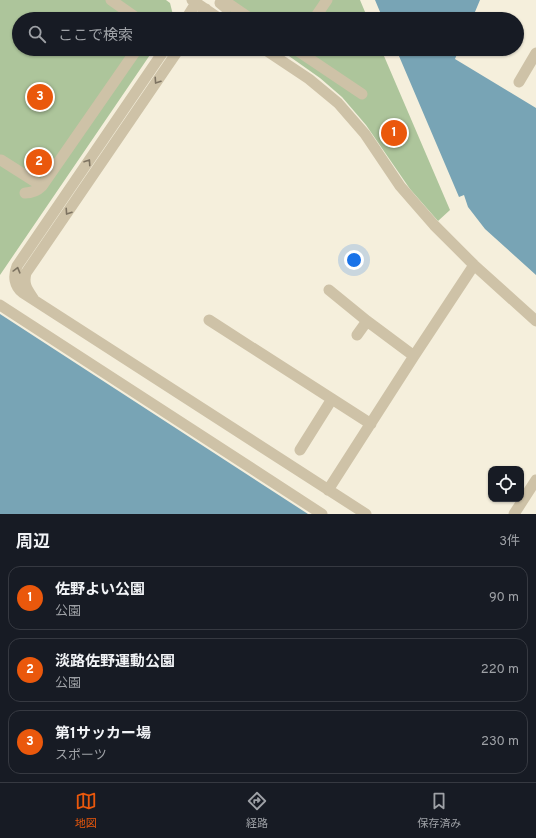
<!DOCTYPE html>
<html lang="ja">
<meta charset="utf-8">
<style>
:root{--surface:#171b24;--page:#20242c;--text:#f1f3f6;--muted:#9ea1a6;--line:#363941;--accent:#ea580c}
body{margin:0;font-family:Overpass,"Noto Sans JP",sans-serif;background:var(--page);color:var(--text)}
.controls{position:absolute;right:12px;bottom:12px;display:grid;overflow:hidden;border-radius:8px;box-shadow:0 1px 3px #0004}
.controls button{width:36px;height:36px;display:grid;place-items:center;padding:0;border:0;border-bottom:1px solid var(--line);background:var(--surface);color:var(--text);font:20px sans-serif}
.you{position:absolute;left:354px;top:260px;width:14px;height:14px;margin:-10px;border:3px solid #fff;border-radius:50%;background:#1a73e8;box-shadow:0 0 0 6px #1a73e833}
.badge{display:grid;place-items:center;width:26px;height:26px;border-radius:50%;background:var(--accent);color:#fff;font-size:13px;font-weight:700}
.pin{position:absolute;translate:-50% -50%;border:2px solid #fff;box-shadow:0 1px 4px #0006}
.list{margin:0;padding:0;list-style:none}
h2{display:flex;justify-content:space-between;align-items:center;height:52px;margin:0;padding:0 16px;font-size:17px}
h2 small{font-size:13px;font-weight:400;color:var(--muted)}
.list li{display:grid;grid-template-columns:26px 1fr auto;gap:12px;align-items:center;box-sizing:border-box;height:64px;margin:0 8px 8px;padding:0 8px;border:1px solid var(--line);border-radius:12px}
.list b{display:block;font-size:15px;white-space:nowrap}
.list p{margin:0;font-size:13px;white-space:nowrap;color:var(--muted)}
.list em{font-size:13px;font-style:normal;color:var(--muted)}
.icon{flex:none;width:22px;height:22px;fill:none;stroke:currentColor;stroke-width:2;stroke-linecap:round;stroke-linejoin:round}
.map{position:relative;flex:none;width:536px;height:514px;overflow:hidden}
.search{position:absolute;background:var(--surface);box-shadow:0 1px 3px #0004;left:12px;right:12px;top:12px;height:44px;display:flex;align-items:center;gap:10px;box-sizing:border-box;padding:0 14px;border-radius:22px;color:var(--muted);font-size:15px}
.sheet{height:268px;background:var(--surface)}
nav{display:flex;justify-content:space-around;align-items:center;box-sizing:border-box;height:56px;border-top:1px solid var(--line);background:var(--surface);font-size:11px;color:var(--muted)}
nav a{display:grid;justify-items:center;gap:2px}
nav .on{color:var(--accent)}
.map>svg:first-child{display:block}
</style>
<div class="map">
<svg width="536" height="514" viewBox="0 0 536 514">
<rect width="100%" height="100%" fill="#f5efdc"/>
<path fill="#adc59b" d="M0,0h166l4,3 4,16h-155v30h135l-154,226z
M223,0h137l8,19h-132l-17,-12z
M279,49h102l69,161 -12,11 -28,-32 -44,-64 -24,-28 -22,-19z"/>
<path fill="#78a4b5" d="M375,0h105l-8,19h-89z
M396,49h63l-4,10 81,49v167l-51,-46 -17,-22 -4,-12 -5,2z
M0,314l308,200h-308z"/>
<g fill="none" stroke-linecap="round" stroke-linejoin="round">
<path stroke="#cec2a7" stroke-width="11" d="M111,0l27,19
M192,0l28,19
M220,3l6,5 3,-4 22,15
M186,19l10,-16
M199,19l7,-10
M314,19l13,-19
M165,49l-148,217c-4,10 -3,20 6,27l343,221
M264,49l45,30 29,24 27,31 35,52 34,39 40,40 62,56
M295,49l67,45
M519,82l17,-29
M1,160l41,26 95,-137
M25,193c7,0 12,-2 17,-7
M329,290l38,31 47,35
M33,298c-6,-9 -10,-14 -7,-25l153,-224
M0,305l322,209
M209,320l162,104
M357,335l10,-14
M300,450l32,-51
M328,490l86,-134 60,-91
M514,514l22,-34"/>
</g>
<defs><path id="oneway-chevron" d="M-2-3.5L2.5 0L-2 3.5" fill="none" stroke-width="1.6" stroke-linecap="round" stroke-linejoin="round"/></defs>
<g stroke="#7d7361">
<use href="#oneway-chevron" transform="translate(157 81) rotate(124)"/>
<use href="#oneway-chevron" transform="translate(88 162) rotate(-56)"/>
<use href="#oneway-chevron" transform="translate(68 212) rotate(124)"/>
<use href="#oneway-chevron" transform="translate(17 270) rotate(-75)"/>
</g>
</svg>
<div class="controls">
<button><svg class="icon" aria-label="locate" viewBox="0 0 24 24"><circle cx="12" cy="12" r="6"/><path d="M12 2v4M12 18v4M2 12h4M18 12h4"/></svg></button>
</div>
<div class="you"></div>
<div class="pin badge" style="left:394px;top:133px">1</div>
<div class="pin badge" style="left:39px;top:162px">2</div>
<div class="pin badge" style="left:40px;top:97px">3</div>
<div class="search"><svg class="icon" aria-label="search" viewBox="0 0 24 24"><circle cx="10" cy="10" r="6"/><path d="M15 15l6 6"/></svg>ここで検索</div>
</div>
<section class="sheet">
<h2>周辺<small>3件</small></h2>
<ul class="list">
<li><span class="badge">1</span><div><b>佐野よい公園</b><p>公園</p></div><em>90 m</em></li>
<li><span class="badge">2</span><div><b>淡路佐野運動公園</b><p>公園</p></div><em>220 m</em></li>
<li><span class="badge">3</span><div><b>第1サッカー場</b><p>スポーツ</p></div><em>230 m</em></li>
</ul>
</section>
<nav>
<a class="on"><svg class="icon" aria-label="map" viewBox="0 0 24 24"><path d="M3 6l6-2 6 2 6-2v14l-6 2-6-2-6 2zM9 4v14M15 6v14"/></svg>地図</a>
<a><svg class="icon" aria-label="directions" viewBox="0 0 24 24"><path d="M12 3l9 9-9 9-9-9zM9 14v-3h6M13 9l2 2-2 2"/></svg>経路</a>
<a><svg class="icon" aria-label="saved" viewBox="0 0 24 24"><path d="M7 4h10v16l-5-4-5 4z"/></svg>保存済み</a>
</nav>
